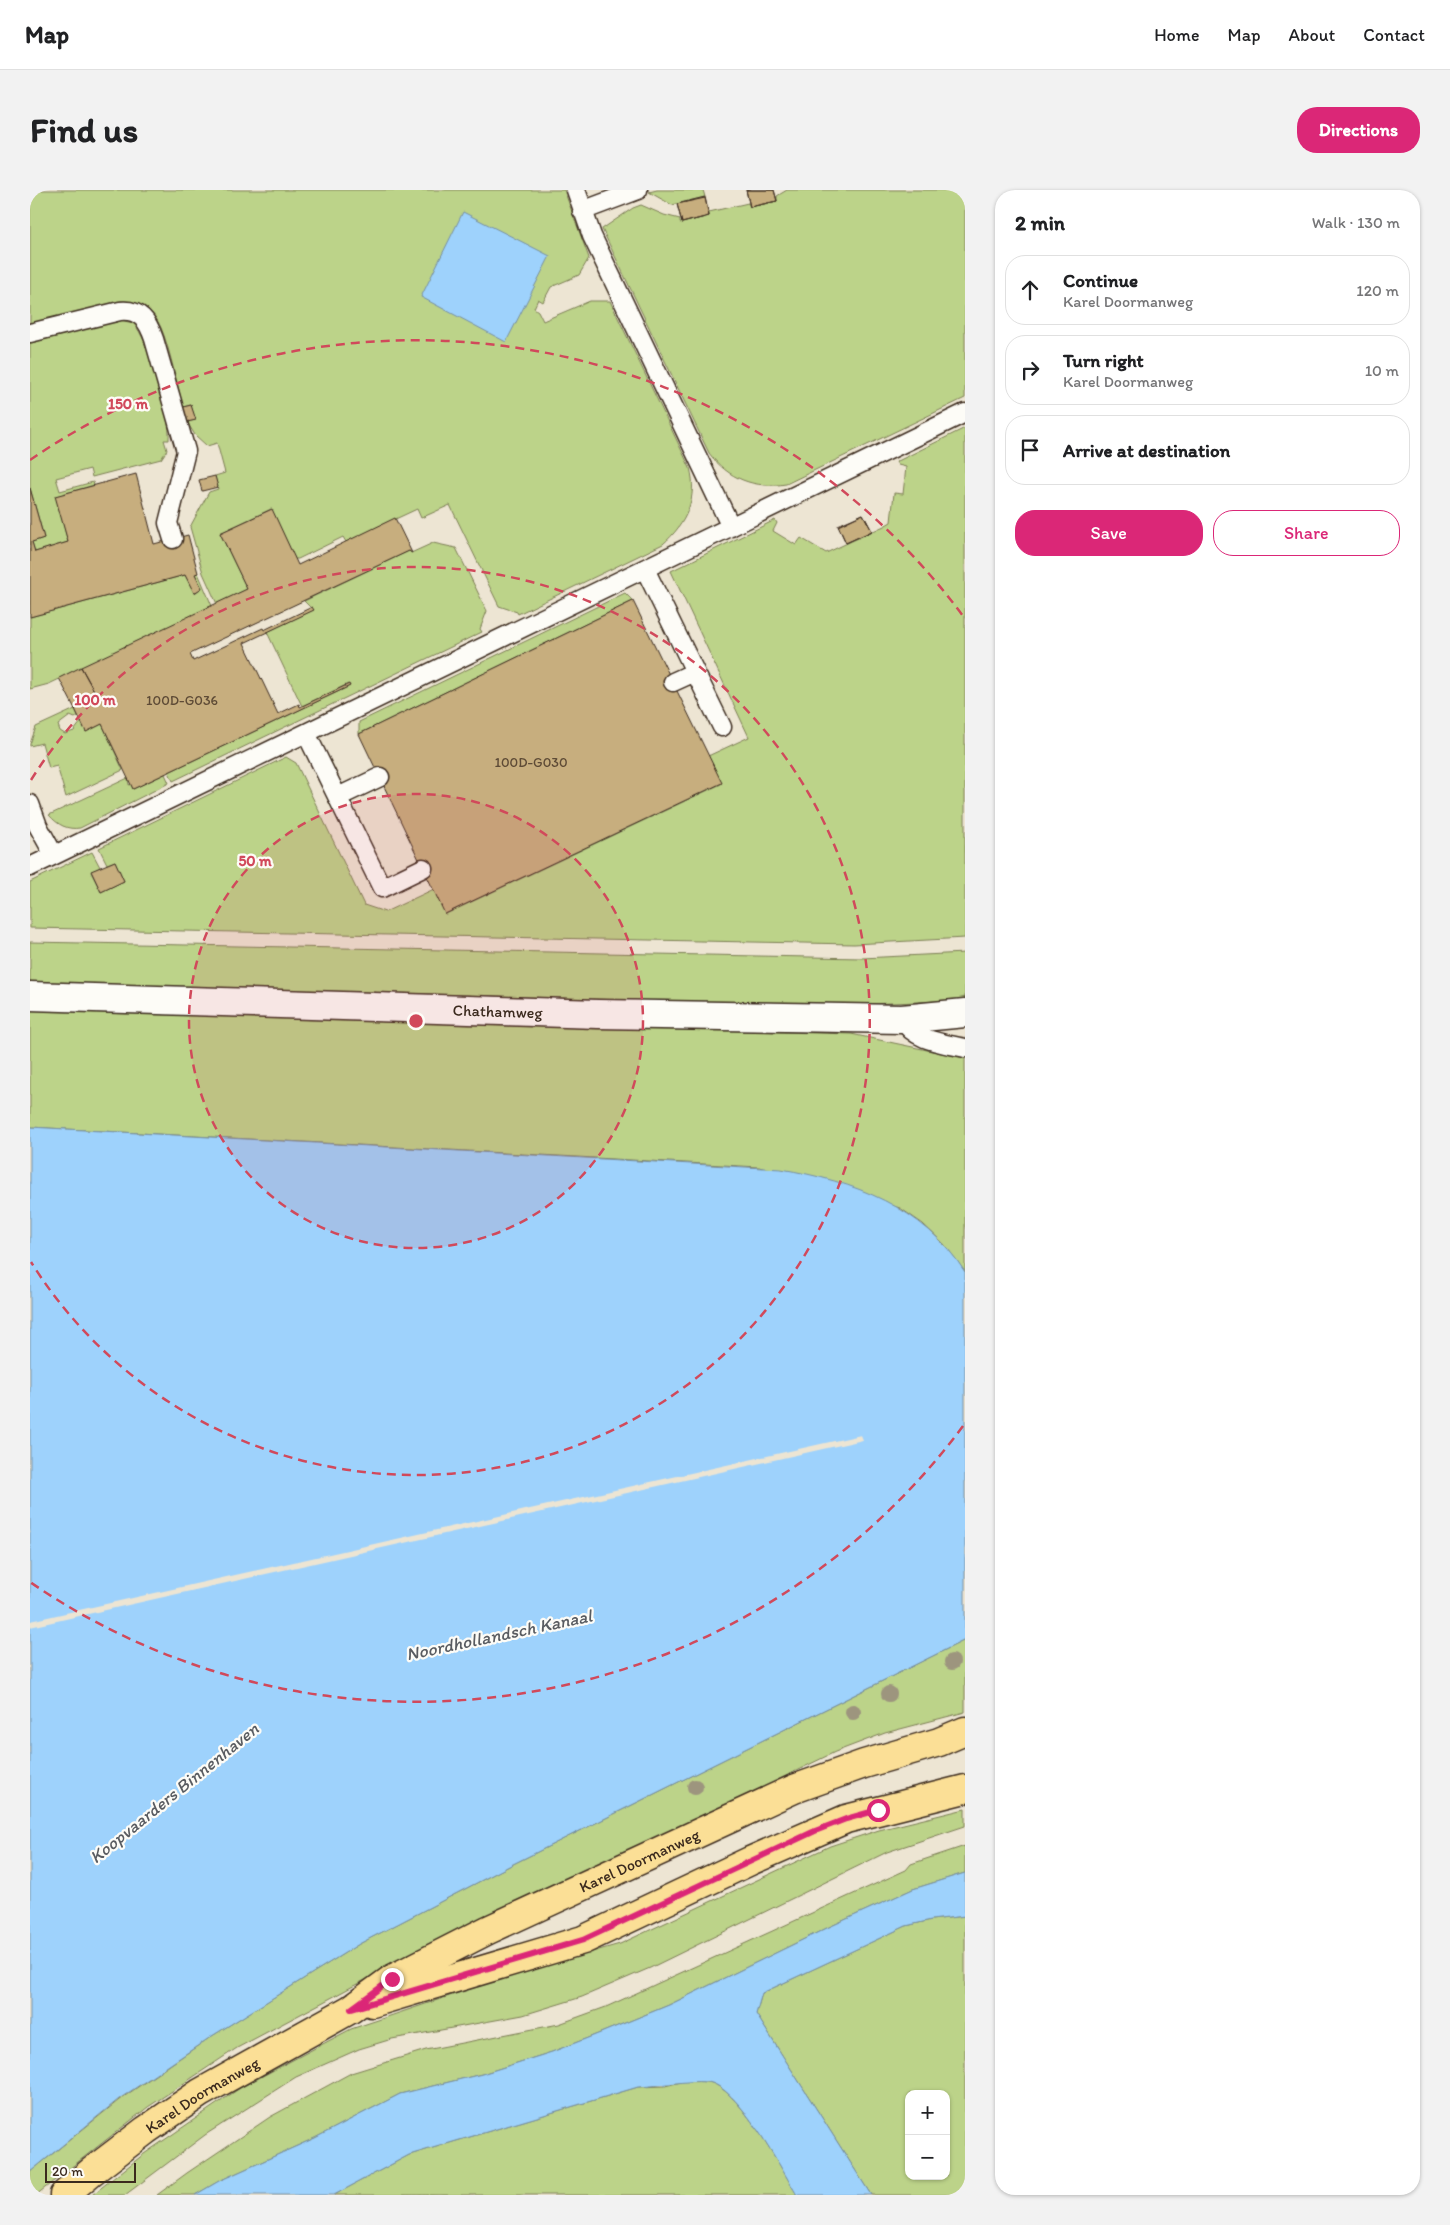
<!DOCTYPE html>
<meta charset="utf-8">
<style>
:root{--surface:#fff;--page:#f2f2f2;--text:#202124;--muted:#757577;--line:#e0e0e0;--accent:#db2777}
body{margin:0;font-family:Itim,sans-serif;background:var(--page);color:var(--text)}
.controls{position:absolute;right:15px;bottom:15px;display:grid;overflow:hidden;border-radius:10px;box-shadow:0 1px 4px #0004}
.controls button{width:45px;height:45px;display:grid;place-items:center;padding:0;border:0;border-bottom:1px solid var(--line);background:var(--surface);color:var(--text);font:25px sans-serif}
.scale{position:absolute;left:15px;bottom:12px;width:91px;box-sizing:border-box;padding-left:5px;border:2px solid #3b2a1e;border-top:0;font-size:14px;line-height:18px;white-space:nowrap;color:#3b2a1e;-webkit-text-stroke:4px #fdfcf7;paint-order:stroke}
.stop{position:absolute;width:15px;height:15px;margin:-11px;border:4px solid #db2777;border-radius:50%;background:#fff}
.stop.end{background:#db2777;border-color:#fff;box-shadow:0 1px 5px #0008}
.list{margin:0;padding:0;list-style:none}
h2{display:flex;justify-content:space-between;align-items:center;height:65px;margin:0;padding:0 20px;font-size:21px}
h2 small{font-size:16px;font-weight:400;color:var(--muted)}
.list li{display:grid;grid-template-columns:32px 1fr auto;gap:15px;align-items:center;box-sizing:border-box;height:70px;margin:0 10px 10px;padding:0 10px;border:1px solid var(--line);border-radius:20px}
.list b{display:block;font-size:19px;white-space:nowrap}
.list p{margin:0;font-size:16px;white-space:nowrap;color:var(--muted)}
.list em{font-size:16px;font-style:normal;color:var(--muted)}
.actions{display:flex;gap:10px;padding:15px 20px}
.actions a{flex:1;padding:11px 0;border:1px solid var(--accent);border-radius:20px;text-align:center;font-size:18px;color:var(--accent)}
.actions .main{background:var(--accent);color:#fff}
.icon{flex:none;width:28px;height:28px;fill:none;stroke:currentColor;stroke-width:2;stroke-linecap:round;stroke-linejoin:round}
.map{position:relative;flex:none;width:935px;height:2005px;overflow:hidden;border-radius:20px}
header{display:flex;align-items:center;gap:30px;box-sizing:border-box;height:70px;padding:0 25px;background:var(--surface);border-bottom:1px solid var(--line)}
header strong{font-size:24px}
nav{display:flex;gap:28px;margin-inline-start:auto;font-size:18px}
.intro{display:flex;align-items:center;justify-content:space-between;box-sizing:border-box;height:120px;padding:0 30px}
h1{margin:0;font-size:35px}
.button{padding:12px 22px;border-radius:20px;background:var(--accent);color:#fff;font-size:18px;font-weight:700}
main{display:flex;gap:30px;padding:0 30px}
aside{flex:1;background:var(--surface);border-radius:20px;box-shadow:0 1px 4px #0004}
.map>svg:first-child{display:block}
</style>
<header>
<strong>Map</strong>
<nav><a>Home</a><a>Map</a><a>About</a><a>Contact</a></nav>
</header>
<div class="intro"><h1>Find us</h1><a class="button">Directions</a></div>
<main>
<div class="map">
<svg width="935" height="2005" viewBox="0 0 935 2005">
<rect width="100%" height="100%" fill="#ede5d3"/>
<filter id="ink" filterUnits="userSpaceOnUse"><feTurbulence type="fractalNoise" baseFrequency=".02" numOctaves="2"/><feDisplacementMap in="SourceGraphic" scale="10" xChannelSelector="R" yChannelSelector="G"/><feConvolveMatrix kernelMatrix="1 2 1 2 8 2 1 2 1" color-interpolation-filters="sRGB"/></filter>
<g filter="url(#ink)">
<path fill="#bcd389" stroke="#7c7e54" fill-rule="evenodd" d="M0,0h534l25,68 -10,17 -28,12 -8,15 -5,-3 -4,9 4,3 5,10 47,-20h20l80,167c8,30 -4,56 -27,76l-145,70 -1,-2 -18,-6 -49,-101 -29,13 -4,-9 -71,33 -3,-5 -45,22h-3l-24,-50 -51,24 27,56 -30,15 -14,-31 -13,-46 19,-35 9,-3 -3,-13 10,-3 -8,-30 -10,3 -12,-11 -8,-13 8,-2 -4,-15 -8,2c-6,-21 -16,-75 -28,-90 -8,-12 -20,-16 -34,-16l-91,23z
M627,0h46l2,7 -33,8 -23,-13z
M757,0h178v208l-179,86c-31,5 -58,-5 -77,-31l-107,-224 31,-21 8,-3 23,10 16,4v4l29,-7v-4l39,-9 2,4 27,-6v-5z
M90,130l13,3c16,15 38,95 36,117h-5l3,10 -6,9 -69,18 -2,-8 -34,9 4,13 33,-9 1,3 -38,11 12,46 -33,10 -3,-10 12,-4 -14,-50v-145z
M935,238v510l-111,6 -824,-16v-46l62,-30 8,15 -9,5 10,20 23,-11 -9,-20 -8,3 -8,-16 187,-91 10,6 68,142 21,7 49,-23 12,25 275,-130 -13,-28 41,-19 -78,-166 104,-51 2,3 -4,8 23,14 5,-7 25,15 58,-27 7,-4 3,-29 9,1 3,-27 -8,-2 -2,-3z
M403,353l23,5 31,63 -7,18 2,3 -309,149 -4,-9 181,-86 -2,-2 -46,22 -35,-74 46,-22 -9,-9 105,-50 2,2z
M168,383l14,33 -163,78 -19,5v-72l155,-42 10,18 6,-5 -6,-14z
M595,403l8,8 -274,133v-12z
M45,519l3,7 -3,2 -5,-2 -12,9 2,6 5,3 9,-3 7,-9 5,10 16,-8 21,46 -57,27 -9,-31 -8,2 -7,-25 -12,3v-2l6,-17z
M135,584l4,9 -89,45c-13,2 -22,-3 -31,-13l79,-37 1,7 2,-1 2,5z
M0,752l832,16 103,-5v47l-146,6 -789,-24z
M0,820l821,24 114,24v214l-21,-28 -21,-20 -23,-16 -141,-41 -729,-40z
M935,1450v72l-80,21 -50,19 -476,231 -122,65 -89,59 -112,88h-6v-23l89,-72 93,-64 147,-92 154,-80z
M935,1619v17l-78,26 -237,116 -68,29 -59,18 -131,24 -33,10 -63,28 -91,58 -80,60h-33l52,-41 96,-66 111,-59 170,-57 99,-28 210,-98 49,-16z
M935,1656v27l-52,16 -86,39 -158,77 -66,27 -51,20 -70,22 -82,20 -85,44 -96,43 -24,14h-38l30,-22 83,-56 81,-44 75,-23 133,-26 47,-17 300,-137 5,-6z
M935,1726v279h-94l-115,-181 6,-21 144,-67 25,-6zM879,1904h37v82h-37z
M659,1890c7,2 13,1 19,2 30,5 74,87 89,113h-463l75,-40 229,-68 27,-1z"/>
<path fill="#9ed2fc" stroke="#768fa3" d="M433,22l87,44 -44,86 -85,-45z
M0,937l751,42c72,12 143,38 184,103v368l-452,224 -154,80 -147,92 -93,63 -89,73z
M935,1683v43l-34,4 -25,6 -144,67 -6,21 115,181h-74c-15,-25 -60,-111 -90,-113 -23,-2 -45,4 -69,5l-229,68 -75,40h-139l24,-14 96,-43 85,-44 82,-20 70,-22 51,-20 66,-27 158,-77 86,-39z"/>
<path fill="#ede5d3" d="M831,1245l2,5 -833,187v-6z"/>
<path fill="#c7ae7e" stroke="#3b2a1e" d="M716,0h28l3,11 -27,6z
M716,0h28l3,11 -27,6z
M675,7l4,19 -27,7 -5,-19z
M675,8l4,18 -27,7 -5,-19z
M161,215l5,15 -9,2 -4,-15z
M106,284l18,70 34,-9 10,38 -3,1 7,14 -8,5 -9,-18 -155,42v-129l14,50 -12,4 3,10 33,-10 -13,-46z
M185,286l3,11 -16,4 -3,-11z
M242,319l26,56 97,-47 17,35 -3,-2 -219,103 3,7 70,-33 1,2 48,-23 2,3 -70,33 34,71 21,-10 1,3 49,-23 1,2 -217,103 -31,-65 -16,8 -11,-23 23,-11 -17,-31 166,-78 -27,-56z
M833,324l9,17 -26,12 -8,-18z
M833,324l9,17 -26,12 -8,-17z
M603,411l89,182 -277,131 -86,-180z
M51,477l17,31 -23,11 -16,-31z
M85,671l9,20 -23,11 -10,-21z"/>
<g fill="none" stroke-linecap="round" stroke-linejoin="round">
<defs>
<path id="lane" d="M546,0l16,46 139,291
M552,21l56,-21
M0,143l90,-22c20,-2 28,10 34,28l32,112 -18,72 5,16
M615,379l77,158
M643,492l22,-10
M276,543l76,155 41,-20
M308,607l42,-20
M0,614l8,22 16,29
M0,677l935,-454
M872,829c12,22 41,24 63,29"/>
<g id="street">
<path id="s1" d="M0,806l568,18 304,5 63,-6"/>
</g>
<g id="primary">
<path d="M342,1813l211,-63 167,-79 96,-42 119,-30"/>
<path id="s2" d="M34,2005l27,-23 55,-42 54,-37 151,-84 41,-30 96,-49 306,-141 70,-25 75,-22 26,-11"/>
</g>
</defs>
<use href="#lane" stroke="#3b2a1e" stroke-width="21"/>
<use href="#street" stroke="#3b2a1e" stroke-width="31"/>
<use href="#primary" stroke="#3b2a1e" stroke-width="31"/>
<use href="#lane" stroke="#fdfcf7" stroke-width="18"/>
<use href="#street" stroke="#fdfcf7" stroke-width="28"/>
<use href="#primary" stroke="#fbdf96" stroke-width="28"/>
</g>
<g fill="#9d957e">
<circle cx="922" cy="1472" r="8"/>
<circle cx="859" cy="1504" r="8"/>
<circle cx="823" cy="1522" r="8"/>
<circle cx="665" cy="1597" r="8"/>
</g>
</g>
<g fill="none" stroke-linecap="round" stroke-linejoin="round" filter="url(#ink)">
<path stroke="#db2777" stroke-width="6" d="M362,1789l-41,30 232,-69 232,-109 31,-12 32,-9"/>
</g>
<circle cx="386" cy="831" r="227" fill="#d1495b" fill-opacity=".12"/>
<g fill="none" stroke="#d1495b" stroke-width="2.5" stroke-dasharray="9 6">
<circle cx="386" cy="831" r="227"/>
<path d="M1 590A454 454 0 1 1 1 1072"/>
<path d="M933 1236A681 681 0 0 1 0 1392M0 270A681 681 0 0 1 933 426"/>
</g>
<g text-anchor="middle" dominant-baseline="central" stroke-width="4.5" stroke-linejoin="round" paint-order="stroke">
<g font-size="14" fill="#5e4b36">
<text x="152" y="510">100D-G036</text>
<text x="501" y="572">100D-G030</text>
</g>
<g font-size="16" fill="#3b2a1e" stroke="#fdfcf7">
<text stroke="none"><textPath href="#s1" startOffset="468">Chathamweg</textPath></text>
<text stroke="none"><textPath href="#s2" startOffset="668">Karel Doormanweg</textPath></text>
<text stroke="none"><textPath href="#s2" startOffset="171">Karel Doormanweg</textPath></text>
</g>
<g font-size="18" font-style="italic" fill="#595c61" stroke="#fdfcf7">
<text transform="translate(469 1445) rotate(-12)">Noordhollandsch Kanaal</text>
<text transform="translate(144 1603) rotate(-39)">Koopvaarders Binnenhaven</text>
</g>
</g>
<circle cx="386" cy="831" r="8" fill="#d1495b" stroke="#fdfcf7" stroke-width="2.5"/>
<g font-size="15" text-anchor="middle" font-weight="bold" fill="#d1495b" stroke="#fdfcf7" stroke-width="4.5" stroke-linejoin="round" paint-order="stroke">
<text x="98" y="219">150 m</text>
<text x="65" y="515">100 m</text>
<text x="225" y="676">50 m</text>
</g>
</svg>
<div class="controls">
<button>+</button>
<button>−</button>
</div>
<div class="scale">20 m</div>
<div class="stop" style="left:848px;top:1620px"></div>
<div class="stop end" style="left:362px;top:1789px"></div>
</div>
<aside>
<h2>2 min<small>Walk · 130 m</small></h2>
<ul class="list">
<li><svg class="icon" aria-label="ahead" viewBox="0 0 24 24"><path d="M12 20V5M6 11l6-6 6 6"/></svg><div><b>Continue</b><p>Karel Doormanweg</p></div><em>120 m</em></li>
<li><svg class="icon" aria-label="right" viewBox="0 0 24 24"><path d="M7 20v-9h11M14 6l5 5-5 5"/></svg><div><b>Turn right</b><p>Karel Doormanweg</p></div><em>10 m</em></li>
<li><svg class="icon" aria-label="arrive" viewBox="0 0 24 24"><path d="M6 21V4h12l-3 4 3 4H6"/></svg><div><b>Arrive at destination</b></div></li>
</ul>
<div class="actions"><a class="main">Save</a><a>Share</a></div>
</aside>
</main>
